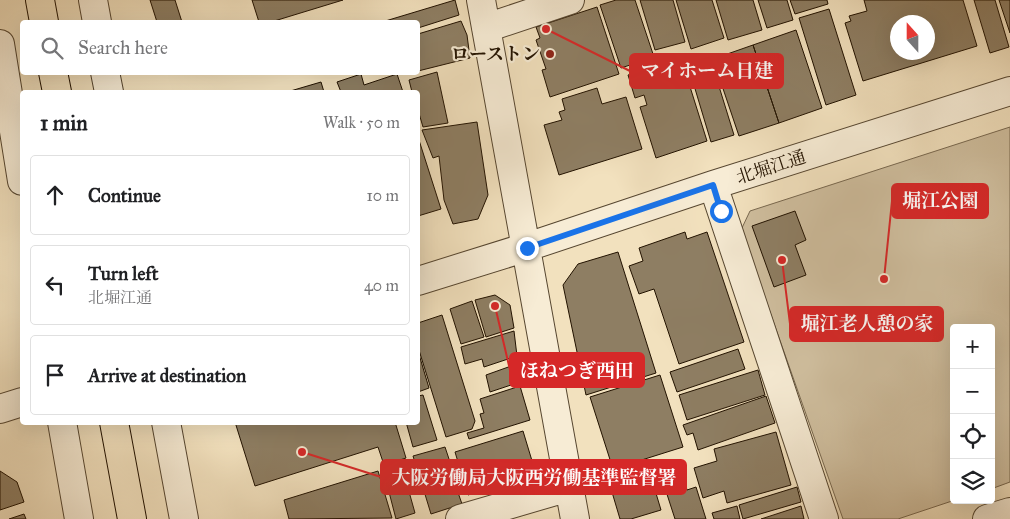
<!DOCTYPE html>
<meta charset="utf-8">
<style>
:root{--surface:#fff;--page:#f6f6f6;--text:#202124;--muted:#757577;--line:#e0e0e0}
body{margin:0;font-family:"IM FELL Great Primer","Noto Serif JP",serif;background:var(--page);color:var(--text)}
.controls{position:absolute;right:15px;bottom:15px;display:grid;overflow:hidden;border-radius:5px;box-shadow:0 5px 20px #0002}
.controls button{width:45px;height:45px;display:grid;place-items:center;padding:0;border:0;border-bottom:1px solid var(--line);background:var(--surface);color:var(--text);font:25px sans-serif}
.compass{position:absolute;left:890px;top:15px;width:45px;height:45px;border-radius:50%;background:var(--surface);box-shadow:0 5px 20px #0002;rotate:339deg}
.stop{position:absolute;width:15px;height:15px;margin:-11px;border:4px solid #1a73e8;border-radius:50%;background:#fff}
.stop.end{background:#1a73e8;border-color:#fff;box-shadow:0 1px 5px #0008}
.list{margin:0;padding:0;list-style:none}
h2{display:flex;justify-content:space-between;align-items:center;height:65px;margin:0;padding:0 20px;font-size:21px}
h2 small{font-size:16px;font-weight:400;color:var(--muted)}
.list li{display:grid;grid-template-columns:32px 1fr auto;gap:15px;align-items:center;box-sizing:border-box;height:80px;margin:0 10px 10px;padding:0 10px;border:1px solid var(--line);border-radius:5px}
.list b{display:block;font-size:19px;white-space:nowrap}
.list p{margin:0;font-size:16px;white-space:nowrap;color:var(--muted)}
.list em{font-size:16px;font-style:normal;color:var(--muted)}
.icon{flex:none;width:28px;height:28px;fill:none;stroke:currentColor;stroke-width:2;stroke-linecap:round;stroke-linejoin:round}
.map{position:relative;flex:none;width:1010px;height:519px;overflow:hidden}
.search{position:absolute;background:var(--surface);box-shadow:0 5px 20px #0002;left:20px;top:20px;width:400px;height:55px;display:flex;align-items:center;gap:12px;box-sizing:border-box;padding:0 18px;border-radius:5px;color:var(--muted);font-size:19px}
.panel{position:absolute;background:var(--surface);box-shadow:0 5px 20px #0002;left:20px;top:90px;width:400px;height:335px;border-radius:5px}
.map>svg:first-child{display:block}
</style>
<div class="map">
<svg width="1010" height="519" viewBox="0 0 1010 519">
<rect width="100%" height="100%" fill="#f2e1be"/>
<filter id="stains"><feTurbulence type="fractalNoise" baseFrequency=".004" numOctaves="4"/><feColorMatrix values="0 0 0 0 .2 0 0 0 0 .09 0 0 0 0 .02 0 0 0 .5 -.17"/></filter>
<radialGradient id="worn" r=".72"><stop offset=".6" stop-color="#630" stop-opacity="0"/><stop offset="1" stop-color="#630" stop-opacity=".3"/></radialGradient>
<path fill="#cfbe9e" stroke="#78684f" d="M1010,127v355l-19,7v-161h-37v172h1l-57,19h-55l-102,-289 9,-19z"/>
<path fill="#8e7e63" stroke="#221200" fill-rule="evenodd" d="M150,0h25l7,22h-25z
M252,0h91l-72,22h-12z
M455,0l4,15 -41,13v-6h-36z
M616,0h19l19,57 -33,11 -21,-63z
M640,0h33l12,42 -30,8z
M676,0h36l12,38 -33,11z
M716,0h37l9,30 -34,10z
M758,0h29l6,20 -26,8z
M790,0h37l1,4 -33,10z
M864,0h99l14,46 -114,35 -18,-58 6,-2 -2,-5 18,-5zM898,22h30v30h-30z
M974,0h21l14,47 -19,6z
M999,0h11v33z
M597,7l22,67 -69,23 -8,-27 4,-1 -10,-29 4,-2 -4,-11z
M829,9l27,86 -30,10 -27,-87z
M461,21l6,14 3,23 -52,13v-37z
M796,30l26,78 -43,15 -26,-78z
M753,45l26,78 -40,13 -26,-77z
M709,54l25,81 -23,7 -24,-80z
M681,58l26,83 -51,17 -16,-51 7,-2 -3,-10 -9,3 -7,-23z
M437,72l11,51 -25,4 -5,-17v-18h-6l-3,-12z
M361,74l3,11 33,-11 6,18h-62l-4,-10z
M321,82l3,10h-37z
M597,88l5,16 24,-7 16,52 -83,26 -15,-50 18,-5 -3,-8 6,-2 -3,-11z
M477,122l11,73 -10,24 -25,5 -9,-24 -5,-44 -6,2 -11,-28z
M418,137l23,72 -23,7z
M795,211l11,29 -11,5 11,30 -32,12 -22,-61z
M685,232l2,7 20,-7 37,110 -65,22 -25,-75 -15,5 -10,-28 14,-5 -4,-13z
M618,252l38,121 -70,22 -23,-110 15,-21z
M495,295l15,10 4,23 -28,9 -11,-37z
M472,301l12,36 -23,7 -11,-35z
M442,315l33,106 -3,8 -26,8 -28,-90v-24z
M514,331l3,25 -33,11 -2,-8 -17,5 -4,-17z
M738,349l7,20 -68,23 -7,-20z
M418,351l11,37 -11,4z
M514,365l3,18 -27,9 -4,-17z
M758,370l7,25 -78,25 -8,-25z
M660,375l23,72 -70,22 -23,-72z
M520,386l10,34 -61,19 -2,-6 17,-5 -4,-14 4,-1 -4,-14z
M423,395l14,45 -24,7 -7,-25h12v-26z
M766,396l9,27 -77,27 -5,-17 -6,2 -4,-10z
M235,422h160l11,36 -22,7 -6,-18 -123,39z
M523,431l13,43 -68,21 -13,-43z
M776,432l15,53 -64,18 -3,-12 -21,7 -9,-30 23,-7 -3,-12z
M445,447l5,15 -20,7 3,9 -12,4 -8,-26z
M649,470l12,40 -30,9h-11l-11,-37z
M0,471l17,11 7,20 -24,8z
M378,471l14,47 -103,1 -5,-19z
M684,479l3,11 9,-3 10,32h-31l-11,-34z
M454,481l8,23 -31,10 -7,-23z
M797,487l4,15 -58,17 -4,-14z
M408,488l7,25 -19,6 -7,-27z
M737,506l3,13h-26l-2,-6z
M801,506l3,13h-43z
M24,514l2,5h-17z"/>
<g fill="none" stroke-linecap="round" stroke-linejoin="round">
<defs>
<path id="minor" d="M93,0l4,22
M481,0l94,519
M486,28l84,-28
M0,44l22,137
M105,72l4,20
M713,185l111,334
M418,281l109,-34 186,-62 297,-94
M0,409l22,-7
M62,422l17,97
M166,422l18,97
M460,519l109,-32
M987,519l23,-7"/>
<path id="major" d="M40,0l4,22
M53,72l4,20
M114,422l18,97"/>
</defs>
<use href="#minor" stroke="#564630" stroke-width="30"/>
<use href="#major" stroke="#221200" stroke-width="30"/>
<use href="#minor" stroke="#f7ecd5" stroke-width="28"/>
<use href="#major" stroke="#f2e1be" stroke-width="28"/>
</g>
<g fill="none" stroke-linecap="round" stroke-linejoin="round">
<path stroke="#1a73e8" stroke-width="6" d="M527,248l186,-63 8,26"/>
</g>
<circle fill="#8f2418" stroke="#f7ecd5" stroke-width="2" cx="550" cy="54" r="5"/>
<g text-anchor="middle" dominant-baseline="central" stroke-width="4.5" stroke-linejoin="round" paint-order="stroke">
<g font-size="18" font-weight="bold" fill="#221200" stroke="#f7ecd5" text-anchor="end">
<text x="540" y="54">ローストン</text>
</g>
<g font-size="18" fill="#221200" stroke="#f7ecd5">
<text transform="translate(771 167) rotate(-18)">北堀江通</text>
</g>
</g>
<path fill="none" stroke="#d62828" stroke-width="2" d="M546 29L630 71M884 279L892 201M782 260L790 324M495 306L510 370M302 452L381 477"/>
<g fill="#d62828" stroke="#f7ecd5" stroke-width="2">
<circle cx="546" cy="29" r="5"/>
<circle cx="884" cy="279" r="5"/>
<circle cx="782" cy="260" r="5"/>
<circle cx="495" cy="306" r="5"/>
<circle cx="302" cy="452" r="5"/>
</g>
<g fill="#d62828" stroke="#d62828" stroke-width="2">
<rect x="630" y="54" width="153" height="34" rx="5"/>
<rect x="892" y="184" width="96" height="34" rx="5"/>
<rect x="790" y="307" width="153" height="34" rx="5"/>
<rect x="510" y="353" width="134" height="34" rx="5"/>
<rect x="381" y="460" width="305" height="34" rx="5"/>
</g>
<g font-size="19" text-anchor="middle" font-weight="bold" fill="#fff">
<text x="707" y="77">マイホーム日建</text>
<text x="940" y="207">堀江公園</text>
<text x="867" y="330">堀江老人憩の家</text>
<text x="577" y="377">ほねつぎ西田</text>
<text x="534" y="484">大阪労働局大阪西労働基準監督署</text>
</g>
<rect width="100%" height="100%" filter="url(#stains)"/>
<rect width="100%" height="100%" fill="url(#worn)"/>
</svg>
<div class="controls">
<button>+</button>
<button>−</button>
<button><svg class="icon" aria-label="locate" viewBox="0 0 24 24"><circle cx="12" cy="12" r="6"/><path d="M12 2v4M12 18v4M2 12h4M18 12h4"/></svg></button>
<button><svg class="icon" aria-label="layers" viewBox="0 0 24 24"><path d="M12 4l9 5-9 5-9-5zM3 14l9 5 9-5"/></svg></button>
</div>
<svg class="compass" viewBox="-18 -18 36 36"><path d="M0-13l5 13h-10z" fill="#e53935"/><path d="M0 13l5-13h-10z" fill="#757577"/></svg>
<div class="stop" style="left:721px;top:211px"></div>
<div class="stop end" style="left:527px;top:248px"></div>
<div class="search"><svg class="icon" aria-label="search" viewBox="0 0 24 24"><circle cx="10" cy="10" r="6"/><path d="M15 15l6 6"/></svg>Search here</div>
<section class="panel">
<h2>1 min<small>Walk · 50 m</small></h2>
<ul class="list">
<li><svg class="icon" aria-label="ahead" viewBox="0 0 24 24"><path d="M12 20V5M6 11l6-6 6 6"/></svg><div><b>Continue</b></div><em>10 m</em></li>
<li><svg class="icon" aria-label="left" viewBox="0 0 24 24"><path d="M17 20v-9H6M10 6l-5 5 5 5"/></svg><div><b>Turn left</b><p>北堀江通</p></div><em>40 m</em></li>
<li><svg class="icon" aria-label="arrive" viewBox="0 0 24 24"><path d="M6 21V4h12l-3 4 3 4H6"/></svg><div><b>Arrive at destination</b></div></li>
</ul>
</section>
</div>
